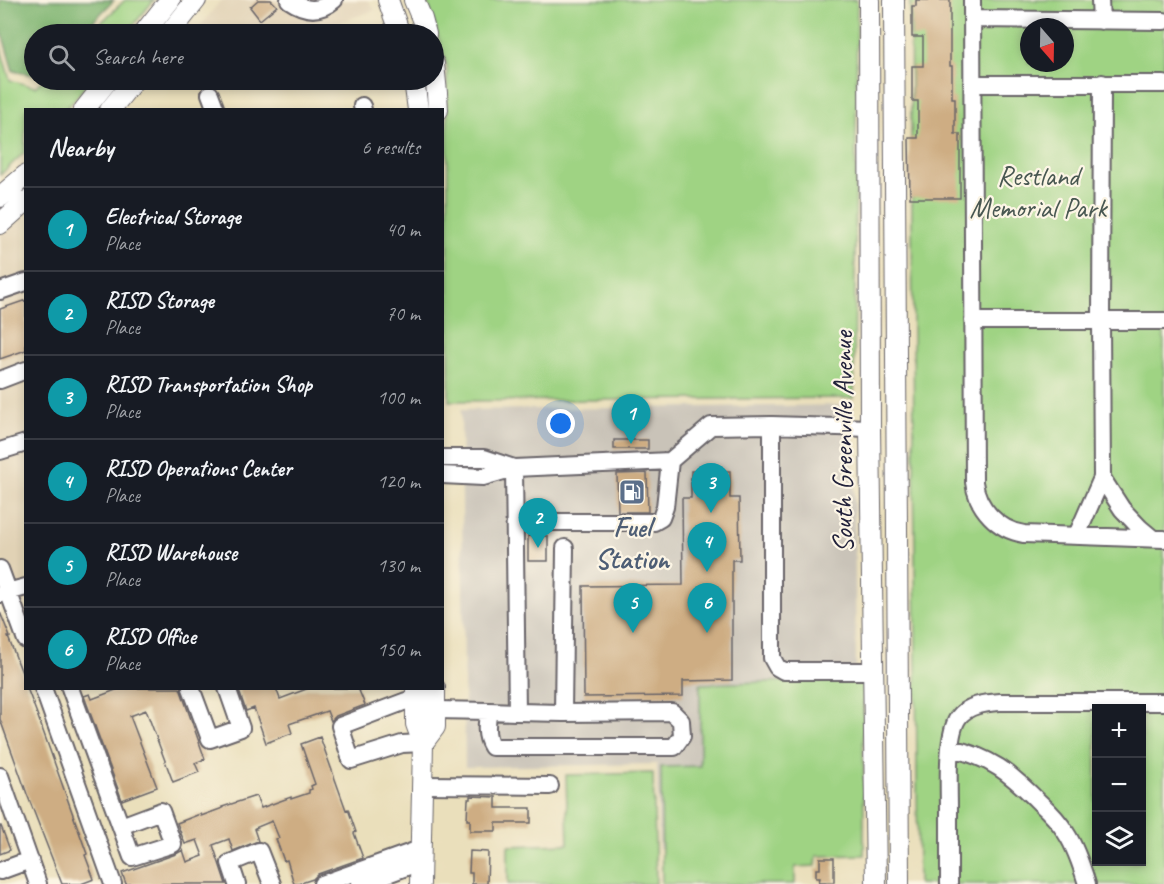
<!DOCTYPE html>
<meta charset="utf-8">
<style>
:root{--surface:#171b24;--page:#20242c;--text:#f1f3f6;--muted:#9ea1a6;--line:#363941;--accent:#1f6fb2}
body{margin:0;font-family:Caveat,sans-serif;background:var(--page);color:var(--text)}
.controls{position:absolute;right:18px;bottom:18px;display:grid;overflow:hidden;border-radius:0px;box-shadow:0 3px 9px #0003}
.controls button{width:54px;height:54px;display:grid;place-items:center;padding:0;border:0;border-bottom:2px solid var(--line);background:var(--surface);color:var(--text);font:30px sans-serif}
.compass{position:absolute;left:1020px;top:18px;width:54px;height:54px;border-radius:50%;background:var(--surface);box-shadow:0 3px 9px #0003;rotate:160deg}
.you{position:absolute;left:561px;top:424px;width:21px;height:21px;margin:-15px;border:4px solid #fff;border-radius:50%;background:#1a73e8;box-shadow:0 0 0 9px #1a73e833}
.badge{display:grid;place-items:center;width:39px;height:39px;border-radius:50%;background:var(--accent);color:#fff;font-size:20px;font-weight:700}
.pin{position:absolute;translate:-50% -50px;filter:drop-shadow(0 2px 3px #0008)}
.pin::after{content:'';position:absolute;top:32px;width:21px;height:18px;background:inherit;clip-path:polygon(0 0,100% 0,50% 100%)}
.list{margin:0;padding:0;list-style:none}
h2{display:flex;justify-content:space-between;align-items:center;height:78px;margin:0;padding:0 24px;font-size:26px}
h2 small{font-size:20px;font-weight:400;color:var(--muted)}
.list li{display:grid;grid-template-columns:39px 1fr auto;gap:18px;align-items:center;box-sizing:border-box;height:84px;padding:0 24px;border-top:2px solid var(--line)}
.list b{display:block;font-size:22px;white-space:nowrap}
.list p{margin:0;font-size:20px;white-space:nowrap;color:var(--muted)}
.list em{font-size:20px;font-style:normal;color:var(--muted)}
.icon{flex:none;width:33px;height:33px;fill:none;stroke:currentColor;stroke-width:2;stroke-linecap:round;stroke-linejoin:round}
.map{position:relative;flex:none;width:1164px;height:884px;overflow:hidden}
.search{position:absolute;background:var(--surface);box-shadow:0 3px 9px #0003;left:24px;top:24px;width:420px;height:66px;display:flex;align-items:center;gap:15px;box-sizing:border-box;padding:0 21px;border-radius:33px;color:var(--muted);font-size:22px}
.panel{position:absolute;background:var(--surface);box-shadow:0 3px 9px #0003;left:24px;top:108px;width:420px;height:582px;border-radius:0px}
.map>svg:first-child{display:block}
</style>
<div class="map">
<svg width="1164" height="884" viewBox="0 0 1164 884">
<rect width="100%" height="100%" fill="#fcf5e5"/>
<filter id="ink" filterUnits="userSpaceOnUse"><feTurbulence type="fractalNoise" baseFrequency=".0167" numOctaves="2"/><feDisplacementMap in="SourceGraphic" scale="12" xChannelSelector="R" yChannelSelector="G"/><feConvolveMatrix kernelMatrix="1 2 1 2 8 2 1 2 1" color-interpolation-filters="sRGB"/></filter>
<filter id="wash" filterUnits="userSpaceOnUse"><feTurbulence type="fractalNoise" baseFrequency=".008" numOctaves="4" result="noise"/><feDisplacementMap in="SourceGraphic" scale="24" xChannelSelector="R" yChannelSelector="G"/><feGaussianBlur stdDeviation="1.35" result="paint"/><feColorMatrix in="noise" values="0 0 0 0 0 0 0 0 0 0 0 0 0 0 0 0 0 1.4 0 .05"/><feComposite in="paint" operator="in"/></filter>
<g filter="url(#wash)">
<rect width="100%" height="100%" fill="#eadfbb"/>
<path fill="#e1d2b5" d="M221,0h147l7,10 -70,24h-111z
M25,214v397l-4,1 -21,-57v-321z"/>
<path fill="#c9c3b8" d="M853,405l5,441 -199,2 -2,-84 -192,3 -4,-357z"/>
<path fill="#9fd383" stroke="#607a5f" stroke-width="1.5" fill-rule="evenodd" d="M125,0h29l-28,34h-37z
M427,0h430l-3,398 -405,3 -2,-335z
M910,0h254v884h-246zM1029,27h36v36h-36zM1096,708h46v154h-46z
M0,46l10,34 25,7 8,-7h48l-25,29 -40,1 -1,42 -25,23z
M863,679l1,176 -47,1 -1,10 -21,1v17h-133l-1,-117 39,-1v-82z
M653,773l3,111h-148v-38l60,-2 -2,-69z"/>
<path fill="#7fb571" stroke="#506c56" stroke-width="1.5" d="M0,0h114l-33,34h-47v41l-21,-4 -13,-45z"/>
<g id="blocks">
<path fill="#cead83" d="M258,0h13l6,6 -17,14 -10,-13z
M916,0h34v66h2v32h3v36h5v64h-50l-1,-60h9v-37h-6v-35h11v-29h-11v-31h4z
M26,300v50l-26,9v-50z
M614,440h34v9h-34z
M691,471h39v27h9l1,62h-8v120l-49,1v15l-99,1 -1,-111 100,-1 -1,-87h9z
M647,473l1,39h-30l-1,-38z
M528,536h20v25h-20z
M0,612l10,25h-2l18,46v5h1l10,26 50,140 -2,1 9,24 -13,5h-19l-35,-90 -27,-75z
M121,688h59l25,71 -10,4 4,9 -26,10 -27,-72 -16,6 27,71 -35,13 -38,-104 6,-2 2,5z
M238,688h38l4,11 29,-11h49l7,17 -29,11 -5,5 -4,-10 -38,13 3,9 -26,10 -12,-35 -8,3z
M320,737l26,73 2,-1 8,23 -2,1 9,25 -45,16 -5,5 -15,5h-4l-7,-24 -3,1 -8,-22 3,-1 -7,-17 -17,7 1,1h-2l4,12 -25,10 -4,-12 -16,6 13,39h-100l-4,-11 54,-19 7,-4 4,12 16,-6 -6,-16 -12,4 -8,-21 23,-9 1,2 22,-8 -1,-1 34,-11 5,12 30,-11v2l18,-6v-3l3,-1 -1,-3 4,-2 -14,-40z
M470,796l26,1v11h35v15h-35v8h-26v-11h-3l1,-21h2z
M0,826h1l9,24 -10,4z
M470,851l18,1 -1,32h-15v-11h-3z
M820,858h14v24h-15l1,-4h-4v-9h4z"/>
</g>
</g>
<g filter="url(#ink)">
<use href="#blocks" fill-opacity="0" stroke="#686468" stroke-width="1.5"/>
<g fill="none" stroke-linecap="round" stroke-linejoin="round">
<defs>
<path id="minor" d="M289,0c16,11 30,13 45,0
M972,0l2,482c3,26 24,48 50,52l140,5
M1100,0l1,21
M972,19l192,2
M1102,83l-1,238 1,157 20,31 18,19 12,10
M972,84h192
M210,94l6,16
M362,106l1,4
M0,291l26,-9
M973,321h191
M0,380l26,-10
M772,425v233l5,9 7,4h89
M0,451l26,-8
M442,458h42l30,10
M514,468l3,244 -28,-1c-3,13 -4,25 3,36h182l8,-11 -1,-15 -9,-9 -109,1 2,-165
M442,475l41,2 31,-9 156,-7 41,-35 61,-1 98,3
M515,522h139l7,-4 4,-11 5,-46
M1077,535l25,-57
M0,569l26,71
M0,594l26,-7
M43,688l70,196
M70,688l62,169 41,-13 -12,-33 -40,15
M191,688l19,51 31,-11 -14,-40
M416,701h-10l-66,25 11,34 51,-16 21,-1
M435,710l54,1
M517,712l46,1
M950,748c41,9 60,25 89,54 10,9 20,19 27,31 10,15 16,34 21,51
M0,776l38,108
M422,785l128,1
M0,871l30,-11
M237,884l-7,-21 29,-12 13,33
M322,884l98,-35
M360,884l60,-22
M949,884c0,-25 0,-49 0,-74 0,-23 -3,-74 9,-92 9,-13 27,-15 42,-16h164"/>
<path id="major" d="M388,0l12,34
M414,0l8,19 4,15
M869,0l1,428 6,456
M894,0l5,884
M143,34l27,-34
M169,34l27,-34
M434,64l3,29 1,17
M414,80l4,30
M84,110l24,-30
M110,110l24,-30
M0,197l26,-22
M0,224l26,-23
M416,688v36l7,19 -3,141
M423,743l12,-16v-39"/>
</defs>
<use href="#minor" stroke="#686468" stroke-width="20"/>
<use href="#major" stroke="#686468" stroke-width="22"/>
<use href="#minor" stroke="#fff" stroke-width="16"/>
<use href="#major" stroke="#fff" stroke-width="20"/>
</g>
</g>
<defs>
<symbol id="fuel-square" viewBox="-11 -11 22 22"><rect x="-9" y="-9" width="18" height="18" rx="4" fill="#5c6f8a" stroke="#fcf5e5"/><path d="M-5.5-6h7V0h2V4h1.3V-2.5L3-4.5l.8-.8L6-3V5H2.5V1h-1V6h-7ZM-4.2-4.7v3.2H.2V-4.7Z" fill="#fff"/></symbol>
</defs>
<g fill-rule="evenodd">
<use href="#fuel-square" x="617" y="477" width="30" height="30"/>
</g>
<g text-anchor="middle" dominant-baseline="central" stroke-width="4.5" stroke-linejoin="round" paint-order="stroke">
<g font-size="28" fill="#485751" stroke="#fcf5e5">
<text x="1038" y="175">Restland<tspan x="1038" dy="32">Memorial Park</tspan></text>
</g>
<g font-size="28" fill="#22223b" stroke="#fcf5e5">
<text transform="translate(842 442) rotate(-90)">South Greenville Avenue</text>
</g>
<g font-size="28" font-weight="bold" fill="#4e5e75" stroke="#fcf5e5">
<text x="632" y="526">Fuel<tspan x="632" dy="32">Station</tspan></text>
</g>
</g>
</svg>
<div class="controls">
<button>+</button>
<button>−</button>
<button><svg class="icon" aria-label="layers" viewBox="0 0 24 24"><path d="M12 4l9 5-9 5-9-5zM3 14l9 5 9-5"/></svg></button>
</div>
<svg class="compass" viewBox="-18 -18 36 36"><path d="M0-13l5 13h-10z" fill="#e53935"/><path d="M0 13l5-13h-10z" fill="#9ea1a6"/></svg>
<div class="you"></div>
<div class="pin badge" style="left:631px;top:444px;background:#0f9aa8">1</div>
<div class="pin badge" style="left:538px;top:548px;background:#0f9aa8">2</div>
<div class="pin badge" style="left:711px;top:513px;background:#0f9aa8">3</div>
<div class="pin badge" style="left:707px;top:572px;background:#0f9aa8">4</div>
<div class="pin badge" style="left:633px;top:633px;background:#0f9aa8">5</div>
<div class="pin badge" style="left:707px;top:633px;background:#0f9aa8">6</div>
<div class="search"><svg class="icon" aria-label="search" viewBox="0 0 24 24"><circle cx="10" cy="10" r="6"/><path d="M15 15l6 6"/></svg>Search here</div>
<section class="panel">
<h2>Nearby<small>6 results</small></h2>
<ul class="list">
<li><span class="badge" style="background:#0f9aa8">1</span><div><b>Electrical Storage</b><p>Place</p></div><em>40 m</em></li>
<li><span class="badge" style="background:#0f9aa8">2</span><div><b>RISD Storage</b><p>Place</p></div><em>70 m</em></li>
<li><span class="badge" style="background:#0f9aa8">3</span><div><b>RISD Transportation Shop</b><p>Place</p></div><em>100 m</em></li>
<li><span class="badge" style="background:#0f9aa8">4</span><div><b>RISD Operations Center</b><p>Place</p></div><em>120 m</em></li>
<li><span class="badge" style="background:#0f9aa8">5</span><div><b>RISD Warehouse</b><p>Place</p></div><em>130 m</em></li>
<li><span class="badge" style="background:#0f9aa8">6</span><div><b>RISD Office</b><p>Place</p></div><em>150 m</em></li>
</ul>
</section>
</div>
